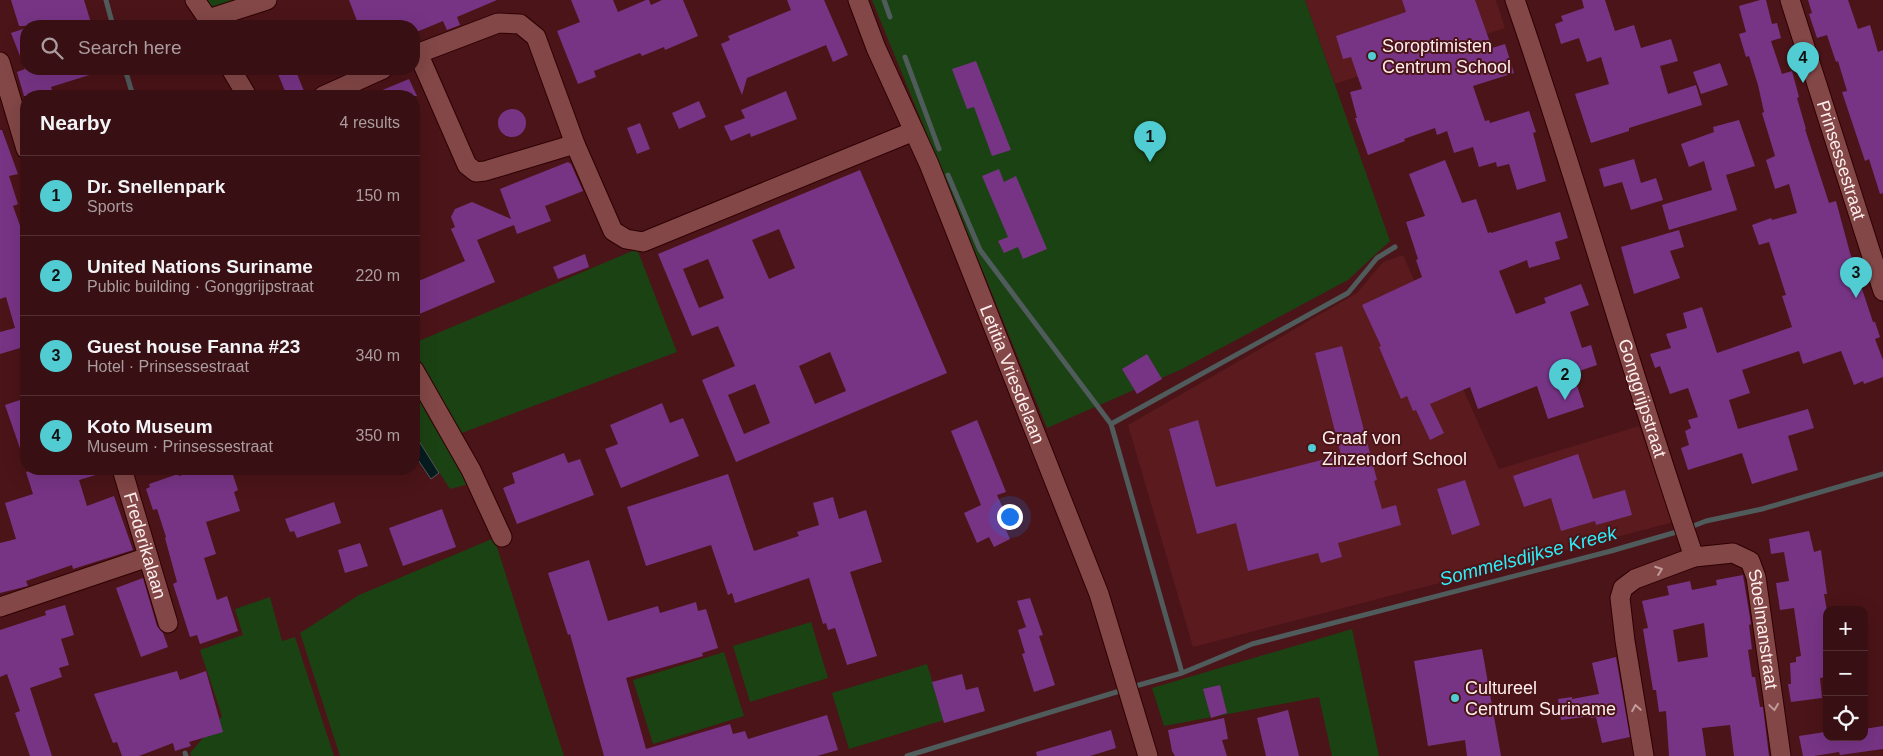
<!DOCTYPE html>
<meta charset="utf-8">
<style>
:root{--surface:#380f12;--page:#3f181b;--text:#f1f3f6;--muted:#ab9c9f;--line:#522f32;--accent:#51ccd3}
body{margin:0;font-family:Arial,sans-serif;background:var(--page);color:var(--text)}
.controls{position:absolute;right:15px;bottom:15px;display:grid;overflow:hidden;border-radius:10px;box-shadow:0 5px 20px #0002}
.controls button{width:45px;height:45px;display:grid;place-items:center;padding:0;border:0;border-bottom:1px solid var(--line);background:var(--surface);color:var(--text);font:25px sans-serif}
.you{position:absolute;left:1009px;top:516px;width:18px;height:18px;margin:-12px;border:4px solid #fff;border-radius:50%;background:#1a73e8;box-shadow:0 0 0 8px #1a73e833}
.badge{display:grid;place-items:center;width:32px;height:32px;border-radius:50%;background:var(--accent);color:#111;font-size:16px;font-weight:700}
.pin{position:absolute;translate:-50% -41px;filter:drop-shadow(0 1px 2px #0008)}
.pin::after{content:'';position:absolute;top:26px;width:18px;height:15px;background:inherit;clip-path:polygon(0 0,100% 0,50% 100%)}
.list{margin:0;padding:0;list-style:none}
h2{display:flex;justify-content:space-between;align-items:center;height:65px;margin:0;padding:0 20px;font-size:21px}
h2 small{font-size:16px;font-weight:400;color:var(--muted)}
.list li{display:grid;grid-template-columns:32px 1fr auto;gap:15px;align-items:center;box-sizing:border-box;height:80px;padding:0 20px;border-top:1px solid var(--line)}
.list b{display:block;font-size:19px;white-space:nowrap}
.list p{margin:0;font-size:16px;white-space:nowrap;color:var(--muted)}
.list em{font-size:16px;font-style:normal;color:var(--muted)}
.icon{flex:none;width:28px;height:28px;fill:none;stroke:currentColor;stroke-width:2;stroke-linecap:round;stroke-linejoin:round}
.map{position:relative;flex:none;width:1883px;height:756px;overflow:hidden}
.search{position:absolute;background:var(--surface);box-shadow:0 5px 20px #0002;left:20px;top:20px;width:400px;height:55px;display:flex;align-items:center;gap:12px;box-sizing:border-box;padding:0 18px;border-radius:20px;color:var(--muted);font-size:19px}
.panel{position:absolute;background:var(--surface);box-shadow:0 5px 20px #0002;left:20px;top:90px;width:400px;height:385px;border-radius:20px}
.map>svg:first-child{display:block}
</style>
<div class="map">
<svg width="1883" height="756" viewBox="0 0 1883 756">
<rect width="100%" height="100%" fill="#4b1418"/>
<path fill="#5a1a1e" d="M1305,0h191l9,28 -170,56z
M1403,255l96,214 140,-43 35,96 -481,125 -65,-222 229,-132 26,-31z"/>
<path fill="#1b4213" d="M198,0h50l-42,12z
M872,0h433l85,241 -42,39 -166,89 -135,59z
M637,249l40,103 -218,82 -45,-81v-10z
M414,385l55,99 -19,5 -36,-56z
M494,538l70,218h-224l-40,-123 59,-38z
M270,597l12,44 13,-4 39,119h-143l-1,-3 32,-37 -22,-66 43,-15 -8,-26z
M811,622l17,56 -78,24 -17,-56z
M1352,629l27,127h-47l-13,-59 -155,29 -12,-38z
M724,652l20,64 -91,28 -20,-64z
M927,664l17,56 -95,29 -17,-56z"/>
<path fill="#061c1e" stroke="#505b5c" d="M414,433l25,40 -8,6 -17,-25z"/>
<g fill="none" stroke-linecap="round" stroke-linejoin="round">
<path stroke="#505b5c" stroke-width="5" d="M106,0l7,26
M884,0l6,17
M905,57l34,92
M125,69l8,27
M948,175l32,75 131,174 71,249
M1111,424l237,-131 29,-35 18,-11
M1688,528l18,-7 56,-12 121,-35
M1132,687l50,-14 70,-29 359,-93 69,-20
M185,753l1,3
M907,756l216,-66"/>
</g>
<path fill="#773485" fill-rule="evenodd" d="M11,0h73l8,26h-73z
M349,0h148l-40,17 3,8 -13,5 -4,-9 -29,12v-7h-55z
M571,0h42l5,12 28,-12h3l2,5 11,-5h21l15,36 -33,14 -1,-3 -22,9 -2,-3 -46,18 2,6 -18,7 -21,-53 23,-9z
M787,0h37l24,55 -15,7 -7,-17 -79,33 -5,17 -21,-51 9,-4 -2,-4 63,-26z
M1402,0h73l17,48 13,-4 9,29 -41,13 12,35 4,-1 1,3 39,-12 7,21 -3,1 13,48 -29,9 -8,-26 -12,3 -1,-5 -17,5 -6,-20 -19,6 -7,-22 -10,4 -2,-7 -31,11 1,2 -37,14 -13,-37h2l-7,-26 12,-3 -11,-32 -8,2 -7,-23 70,-24z
M1582,0h23l10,31 19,-6 7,23 30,-9 7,22 -18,5 8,28 28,-9 6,20 -73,23v3l-38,12 -16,-49 34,-10 -8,-27 -14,5 -8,-24 -18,6 -6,-20 8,-3 -2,-5 23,-8z
M1760,0h6l6,24 5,-1 4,15 -10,3 11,33 10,-3 7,26 -2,1 9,31h-1l24,74 7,-2 14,52 23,69h2l5,15 -5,2 8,21v17l-19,7 -1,-3 -9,4 -13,-34 -38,13 -4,-13 -57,19 8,23 -21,7 9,29 70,-20 6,19 -26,8 10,34 -46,14 -10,-31 -54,17 -7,-22 8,-3 -4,-14 6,-3 -3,-8 10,-3 -10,-29 -18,6 -10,-28 -5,2 -5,-14 21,-6 -5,-14 21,-6 -4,-15 19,-6 15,46 75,-26 -10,-31 4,-1 -17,-53 -10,3 -7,-20 19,-7 1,2 25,-7 -8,-29 -14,5 -9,-29 9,-4 -13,-43 2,-1 -6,-27 -9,-29 -3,1 -7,-23 7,-2 -7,-26z
M1808,0h40l10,29 12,-4 8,27 5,-2v143l-3,1 -11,-35 -4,2 -23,-69 5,-1 -9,-30 -2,1 -9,-27 -10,3 -8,-24 3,-1z
M26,28v41h73v3l-48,15 3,9h-30l-7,-24 8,-3 -14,-36z
M976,61l35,89 -19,6 -18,-49 -7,2 -15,-40z
M1720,63l8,22 -27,9 -8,-22z
M276,69h19l11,27h-19z
M409,79l8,17h-49z
M786,91l11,28 -46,18 -1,-4 -19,8 -7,-15 21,-8 -4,-8z
M699,101l7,16 -27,12 -7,-16z
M498 123a14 14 0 1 1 28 0a14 14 0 1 1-28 0Z
M1739,120l16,46 -29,9 11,35 -68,20 -7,-25 50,-15 -8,-29 -15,6 -8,-23 33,-12 -1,-5z
M640,123l10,26 -13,5 -10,-26z
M0,130h2l16,44 -9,2 9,28 -5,2 10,28 3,-1v120l-4,1 -2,-6 -20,6v-22l15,-4 -9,-31 -6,2z
M1634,159l7,24 15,-5 7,22 -32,10 -9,-28 -18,5 -5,-18z
M1445,160l17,43 14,-4 12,34 3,-1v1l69,-21 8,26 -13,4 5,17 -31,9 -2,-8 -28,11 17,43 30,-11 -2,-5 37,-14 8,21 -19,7 12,36 9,-3 6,20 -24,8 11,34 -36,12 -11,-33 -59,23 -8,-22 -40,17 14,29 -14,7 -14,-30 -3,1 -6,-15 -6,3 -22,-52 2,-1 -19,-41 60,-28 -6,-17 2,-1 -12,-37 19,-6 -16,-42z
M568,162l3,2 12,27 -38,15 6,15 -34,13 -3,-9 -37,15 18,42 -78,33 -3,-8v-24l51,-22 -14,-32 4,-2 -4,-10 4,-8 17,-7 39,17 -11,-30z
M999,169l5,13 12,-6 31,73 -24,10 -5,-12 -14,6 -6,-12 10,-4 -26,-61z
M860,170l87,203 -211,89 -34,-82 33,-14 -17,-40 -26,10 -34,-82zM779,229l16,39 -26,11 -17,-39zM708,259l16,39 -25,10 -16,-39zM830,352l16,39 -31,13 -16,-38zM755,384l15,39 -26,11 -16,-39z
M1679,230l5,17 -14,4 10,27 -46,16 -13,-47z
M585,254l4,13 -31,12 -5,-12z
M1342,346l35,134 -3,1 8,28 14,-4 5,20 -63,18 4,14 -21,6 -3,-10 -70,18 -12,-48 -39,11 -28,-105 29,-9 18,67 125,-32 -26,-102z
M1147,354l15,25 -25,15 -15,-25z
M26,398v58l-3,1 -18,-52z
M662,403l8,20 13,-5 16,38 -78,32 -16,-39 13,-5 -8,-19z
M977,420l29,72 -9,3 14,30 -6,3 5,11 -16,8 -5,-10 -12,6 -13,-30 17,-8 -30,-74z
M564,453l4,10 12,-4 14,36 -77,29 -14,-36 12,-5 -3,-10z
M1578,454l15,45 32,-9 7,25 -36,10 -1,-4 -34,10 -10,-33 -27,9 -11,-31z
M36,469h69l1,3 -27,8 8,26 27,-10 19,54 -60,19 -1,-4 -46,16 2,5 -28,7v-50l16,-4 -11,-36 28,-9 -7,-22z
M201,469h30l7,21 -4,2 6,19 -34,11 10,32 -12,4 13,42 10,-4 11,35 -38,13 -3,-9 -7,2 -17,-53 4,-2 -12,-44 1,-1 -9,-28 -4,1 -7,-21 4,-2 -1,-3 29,-10 1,2z
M728,474l26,77 45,-15 -2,-4 22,-7 -6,-22 20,-6 6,22 27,-9 16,52 -32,10 27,84 -30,9 -12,-37 -7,2 -2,-7 -3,1 -14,-46 -74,25 -3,-10 -4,2 -17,-50 -65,21 -19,-59z
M1465,480l15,45 -28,10 -15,-46z
M334,502l7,21 -44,15 -3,-7 -4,1 -5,-13z
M442,509l14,38 -53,19 -14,-38z
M1809,531l5,21 7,-2 6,44h-3l3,17v66l-7,1 2,20 -31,4 -3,-18h3l-1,-21 6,-1v-5l5,-1 -7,-48 -14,2 -4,-27 13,-2 -5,-29 -13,2 -2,-15z
M360,543l8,23 -23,7 -7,-23z
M589,560l19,61 50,-15 2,7 36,-11 2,9 8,-2 12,39 -16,5 1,3 -77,22 20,71 84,-25 3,10 12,-3 3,8 79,-24 11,35 -21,6h-213l-34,-122 -2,1 -20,-62z
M1743,575l8,49 -2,1 3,24 -4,1 4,27h3l5,30h3l6,49h-35l-4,-31 -28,3 4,28h-37l-3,-45 -7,1 -3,-22h-3l-10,-61 5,-1 -6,-27 27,-6 -2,-9 23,-5 2,9 25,-5 -1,-5zM1704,623l4,34 -30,5 -5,-32z
M143,578l14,48 6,7 5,14 -27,10 -25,-69z
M1030,598l13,37 -4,1 16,49 -21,7 -12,-38 3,-1 -7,-23 8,-3 -9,-26z
M65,605l9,30 -13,4 8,26 -10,3 3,9 -32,11 22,68h-22l-15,-43 5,-2 -13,-37 -7,3v-47l46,-15 -1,-4z
M1482,649l19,107h-34l-2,-16 -37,6 -14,-85z
M1616,657l14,80 -28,6 -6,-26 -5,1v-2l-30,4 -3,-21 14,-2v2l27,-5 -7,-31z
M177,671l3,9 26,-9 17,61 -34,10 2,4 -16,5 -2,-8 -34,13h-17l-5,-14 -4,1 -19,-49z
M962,674l4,16 12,-3 7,24 -41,12 -12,-41z
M1220,685l7,28 -16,5 -8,-29z
M1288,710l11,46h-33l-9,-38z
M1224,718l4,21 -6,1 5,16h-52l-3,-5 -4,-21z
M1883,726v23l-43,6 -1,-3 -25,4h-11l-4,-20 26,-4 1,5h38v-8z
M1111,730l5,18 -26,8h-53l-1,-4z"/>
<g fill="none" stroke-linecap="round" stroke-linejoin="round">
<defs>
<g id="street">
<path d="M195,0l13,19 2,7"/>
<path id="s1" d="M858,0l18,48 53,116 170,430 49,162"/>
<path id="s2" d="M1515,0c64,184 116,373 179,557"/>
<path id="s3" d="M1790,0l93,291"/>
<path d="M208,19l59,-19"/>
<path d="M418,53l49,112 9,7 9,-1 90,-27"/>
<path d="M414,55l84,-32 22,1 16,13 39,107 38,87 13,8 17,3 271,-111"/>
<path d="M0,62l26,87"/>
<path d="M231,69l16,27"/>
<path d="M323,96l60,-27"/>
<path d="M414,370l57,100 31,67"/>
<path id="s4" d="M122,469l46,154"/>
<path d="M0,607l148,-50"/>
<path id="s5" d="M1644,756l-19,-115 -5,-43 3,-10 12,-9 59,-22 39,-4 17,8 6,16 25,179"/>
</g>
</defs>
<use href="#street" stroke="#2e0003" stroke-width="21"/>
<use href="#street" stroke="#834747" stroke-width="19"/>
</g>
<defs><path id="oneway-chevron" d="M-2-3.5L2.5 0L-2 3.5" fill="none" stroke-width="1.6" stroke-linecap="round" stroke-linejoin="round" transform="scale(1.25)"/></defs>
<g stroke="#c09b9a">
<use href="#oneway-chevron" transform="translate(1659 570) rotate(-20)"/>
<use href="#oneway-chevron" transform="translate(1774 707) rotate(82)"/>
<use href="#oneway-chevron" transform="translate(1636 708) rotate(-100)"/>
</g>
<g fill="#51ccd3" stroke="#4b1418" stroke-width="2">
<circle cx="1372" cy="56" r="5"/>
<circle cx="1312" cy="448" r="5"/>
<circle cx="1455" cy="698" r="5"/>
</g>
<g text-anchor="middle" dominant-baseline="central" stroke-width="4" stroke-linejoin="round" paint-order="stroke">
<g font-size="18" fill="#feefee" stroke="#4b1418" text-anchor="start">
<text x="1382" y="46">Soroptimisten<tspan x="1382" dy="21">Centrum School</tspan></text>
<text x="1322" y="438">Graaf von<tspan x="1322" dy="21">Zinzendorf School</tspan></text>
<text x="1465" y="688">Cultureel<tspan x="1465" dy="21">Centrum Suriname</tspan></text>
</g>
<g font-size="18" fill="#feefee" stroke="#4b1418">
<text stroke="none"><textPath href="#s3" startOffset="168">Prinsessestraat</textPath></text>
<text stroke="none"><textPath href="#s1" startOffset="405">Letitia Vriesdelaan</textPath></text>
<text stroke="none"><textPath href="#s2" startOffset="418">Gonggrijpstraat</textPath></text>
<text stroke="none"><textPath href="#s4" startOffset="80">Frederikalaan</textPath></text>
<text stroke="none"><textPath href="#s5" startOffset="376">Stoelmanstraat</textPath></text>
</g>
<g font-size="19" font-style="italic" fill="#2fecf5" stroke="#4b1418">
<text transform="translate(1528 556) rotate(-15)">Sommelsdijkse Kreek</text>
</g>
</g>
</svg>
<div class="controls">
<button>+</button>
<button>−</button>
<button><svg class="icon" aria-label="locate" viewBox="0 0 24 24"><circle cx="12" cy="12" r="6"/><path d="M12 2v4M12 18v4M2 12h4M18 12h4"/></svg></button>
</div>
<div class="you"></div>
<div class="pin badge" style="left:1150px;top:162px">1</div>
<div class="pin badge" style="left:1565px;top:400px">2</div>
<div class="pin badge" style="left:1856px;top:298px">3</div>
<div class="pin badge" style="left:1803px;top:83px">4</div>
<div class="search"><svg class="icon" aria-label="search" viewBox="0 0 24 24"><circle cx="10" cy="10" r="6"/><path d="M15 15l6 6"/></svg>Search here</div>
<section class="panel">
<h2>Nearby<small>4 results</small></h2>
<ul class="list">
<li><span class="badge">1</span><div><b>Dr. Snellenpark</b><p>Sports</p></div><em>150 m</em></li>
<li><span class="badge">2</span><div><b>United Nations Suriname</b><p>Public building · Gonggrijpstraat</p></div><em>220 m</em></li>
<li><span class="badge">3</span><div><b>Guest house Fanna #23</b><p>Hotel · Prinsessestraat</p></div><em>340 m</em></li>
<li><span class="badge">4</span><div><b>Koto Museum</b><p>Museum · Prinsessestraat</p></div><em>350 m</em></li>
</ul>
</section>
</div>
